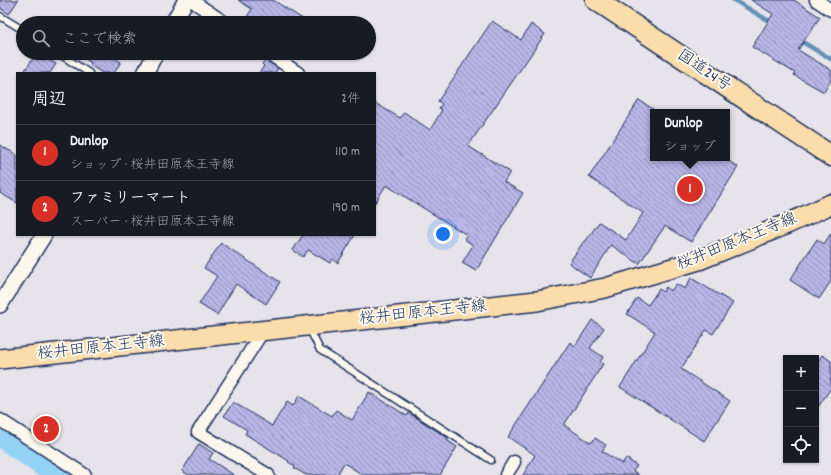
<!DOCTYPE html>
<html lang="ja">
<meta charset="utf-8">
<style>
:root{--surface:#171b24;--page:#20242c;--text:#f1f3f6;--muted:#9ea1a6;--line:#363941;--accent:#d93025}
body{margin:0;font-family:Dekko,"Klee One",sans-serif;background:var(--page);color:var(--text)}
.controls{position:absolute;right:12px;bottom:12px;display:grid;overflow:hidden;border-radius:0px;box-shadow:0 1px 3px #0004}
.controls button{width:36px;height:36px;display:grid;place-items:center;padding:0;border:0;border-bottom:1px solid var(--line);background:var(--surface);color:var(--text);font:20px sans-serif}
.you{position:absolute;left:443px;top:234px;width:14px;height:14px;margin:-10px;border:3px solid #fff;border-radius:50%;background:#1a73e8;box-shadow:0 0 0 6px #1a73e833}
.badge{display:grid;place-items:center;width:26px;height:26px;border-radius:50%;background:var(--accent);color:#fff;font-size:13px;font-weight:700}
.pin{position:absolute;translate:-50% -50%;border:2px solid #fff;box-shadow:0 1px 4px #0006}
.popup{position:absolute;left:650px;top:109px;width:80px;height:52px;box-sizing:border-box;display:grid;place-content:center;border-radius:0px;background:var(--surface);filter:drop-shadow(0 1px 3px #0005);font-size:13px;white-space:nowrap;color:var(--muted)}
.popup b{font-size:15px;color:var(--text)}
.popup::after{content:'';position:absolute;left:50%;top:100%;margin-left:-8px;border:8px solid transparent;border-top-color:var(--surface)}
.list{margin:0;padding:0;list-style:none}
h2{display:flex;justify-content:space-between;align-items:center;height:52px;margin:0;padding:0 16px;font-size:17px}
h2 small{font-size:13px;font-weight:400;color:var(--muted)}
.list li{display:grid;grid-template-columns:26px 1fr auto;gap:12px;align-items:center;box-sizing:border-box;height:56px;padding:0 16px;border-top:1px solid var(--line)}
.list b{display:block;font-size:15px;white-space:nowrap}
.list p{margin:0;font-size:13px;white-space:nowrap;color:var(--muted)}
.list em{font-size:13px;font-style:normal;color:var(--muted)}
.icon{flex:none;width:22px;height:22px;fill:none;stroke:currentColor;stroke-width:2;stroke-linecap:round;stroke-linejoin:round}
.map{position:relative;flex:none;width:831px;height:475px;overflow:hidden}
.search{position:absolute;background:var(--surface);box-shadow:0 1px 3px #0004;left:16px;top:16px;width:360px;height:44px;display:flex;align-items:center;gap:10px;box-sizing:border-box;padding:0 14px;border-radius:22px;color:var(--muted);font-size:15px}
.panel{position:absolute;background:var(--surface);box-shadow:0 1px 3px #0004;left:16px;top:72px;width:360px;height:164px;border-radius:0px}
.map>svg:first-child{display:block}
</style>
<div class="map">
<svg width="831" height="475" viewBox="0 0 831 475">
<defs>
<pattern id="building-back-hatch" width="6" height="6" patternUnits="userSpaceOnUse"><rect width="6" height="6" fill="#b9b5e6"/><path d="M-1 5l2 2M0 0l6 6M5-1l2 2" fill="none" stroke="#9694be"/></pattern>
</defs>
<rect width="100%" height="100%" fill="#e7e3ea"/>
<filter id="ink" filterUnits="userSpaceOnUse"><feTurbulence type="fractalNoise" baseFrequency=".025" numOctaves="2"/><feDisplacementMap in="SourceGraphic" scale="8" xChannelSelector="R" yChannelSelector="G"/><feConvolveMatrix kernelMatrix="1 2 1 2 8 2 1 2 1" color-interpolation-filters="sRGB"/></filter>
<g filter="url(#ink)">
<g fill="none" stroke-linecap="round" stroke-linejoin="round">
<path stroke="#6391b8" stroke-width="4.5" d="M734,0l40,24
M799,40l32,19"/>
<path stroke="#93d2f4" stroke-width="27" d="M0,433l61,42"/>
</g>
<path fill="url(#building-back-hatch)" stroke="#1b2f5e" d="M0,0h18l-9,14 -9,-6z
M238,0h35l36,23h-66l9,-14z
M751,0h43l26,17 -22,33 33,20v10l-7,12 -30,-17 1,-2 -43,-26 21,-33z
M492,21l29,19 10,-16 14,10 -77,112 42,26 -6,10 19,11 -47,78 -14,-8 11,-18 -9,-6 3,-4 -81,-50 -11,18v-100l25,15 4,-6 26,18 12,-20 -3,-2 3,-4 -4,-3z
M76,53h30l15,9 -7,11h-12l-12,-8 1,-2z
M39,54l17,10 -6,9h-27l11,-16 2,2z
M265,60l13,8 -3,5h-16l5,-7 -2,-2z
M639,100l14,9v49h71l14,9 -47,75 -26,-16 -26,38 -28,-19 -21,33 -21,-15 15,-22 1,1 14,-20 27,18 17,-27 -54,-36z
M0,145l17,10v48l-17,-10z
M831,233v48l-12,18 -29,-19 27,-41 7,5z
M303,235h52l-17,28 -5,-4 -3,4 -22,-13 -5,7 -10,-7z
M221,243l59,39 -14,22 -30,-20 -19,31 -18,-11 18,-28 -13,-8z
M691,278l42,25 -20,31 -7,-4 -25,39 49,32 -26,40 -84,-54 35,-55 -28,-18 10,-16 11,7 11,-16 4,3 3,-5 5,4 5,-7 9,5z
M592,320l12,8 -14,20 13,9 -3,5 3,2 -39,61 27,18 4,-5 11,7 -4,6 20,13 4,-6 11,8 -4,5 6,4h-116l12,-20 -27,-18 62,-95 5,4z
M822,355l9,6v27l-15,22v-46z
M369,392l38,24 2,-3 39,25 -1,2 10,7 -17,28h-77l-19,-12 -7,12h-31l-12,-7 1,-2 -7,-4 1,-1 -44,-27 2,-4 -23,-14 9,-14 39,24 15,-24 6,4 6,-10 33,20 4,-6 16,10z
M199,444l14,9 -4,6 25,16h-45l-7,-4z"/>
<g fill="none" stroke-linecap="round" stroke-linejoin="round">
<defs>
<path id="service" d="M0,16l23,14
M58,53l31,20
M309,328l11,22 171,110"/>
<path id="minor" d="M191,0l34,23
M816,0l15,10
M268,53l30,20
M263,331l-65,101 70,43
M0,420l85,55
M506,475l8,-13"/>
<path id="tertiary" d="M173,23l13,-23
M145,73l11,-20
M0,305l44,-70"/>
<path id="primary" d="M0,359l537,-58 68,-13 94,-28 88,-36 44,-20"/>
<path id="trunk" d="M596,0l235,156"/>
</defs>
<use href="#service" stroke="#1b2f5e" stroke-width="9"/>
<use href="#minor" stroke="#1b2f5e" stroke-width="15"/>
<use href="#tertiary" stroke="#1b2f5e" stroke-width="18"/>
<use href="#primary" stroke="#1b2f5e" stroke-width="22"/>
<use href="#trunk" stroke="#1b2f5e" stroke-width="23"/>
<use href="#service" stroke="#fbf7ec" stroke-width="6"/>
<use href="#minor" stroke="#fbf7ec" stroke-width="12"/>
<use href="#tertiary" stroke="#fbf7ec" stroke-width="15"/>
<use href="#primary" stroke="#fbddab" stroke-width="19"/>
<use href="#trunk" stroke="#fbddab" stroke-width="20"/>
</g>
</g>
<g text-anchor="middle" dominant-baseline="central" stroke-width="4" stroke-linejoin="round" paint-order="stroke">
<g font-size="16" fill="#1b2f5e" stroke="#fbf7ec">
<text transform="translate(704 71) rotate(34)">国道24号</text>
<text transform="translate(737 242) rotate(-22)">桜井田原本王寺線</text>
<text transform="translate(423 313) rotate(-6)">桜井田原本王寺線</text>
<text transform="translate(101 348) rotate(-6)">桜井田原本王寺線</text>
</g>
</g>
</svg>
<div class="controls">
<button>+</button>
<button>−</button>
<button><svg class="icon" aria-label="locate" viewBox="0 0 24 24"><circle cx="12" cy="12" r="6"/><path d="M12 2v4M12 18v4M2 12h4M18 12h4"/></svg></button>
</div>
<div class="you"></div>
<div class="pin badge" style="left:690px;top:189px">1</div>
<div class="popup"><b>Dunlop</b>ショップ</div>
<div class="pin badge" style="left:46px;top:429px">2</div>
<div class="search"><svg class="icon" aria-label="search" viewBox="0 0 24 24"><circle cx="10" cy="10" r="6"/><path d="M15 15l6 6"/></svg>ここで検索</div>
<section class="panel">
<h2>周辺<small>2件</small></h2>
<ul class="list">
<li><span class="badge">1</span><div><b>Dunlop</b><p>ショップ · 桜井田原本王寺線</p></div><em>110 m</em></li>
<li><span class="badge">2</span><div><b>ファミリーマート</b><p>スーパー · 桜井田原本王寺線</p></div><em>190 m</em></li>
</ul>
</section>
</div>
